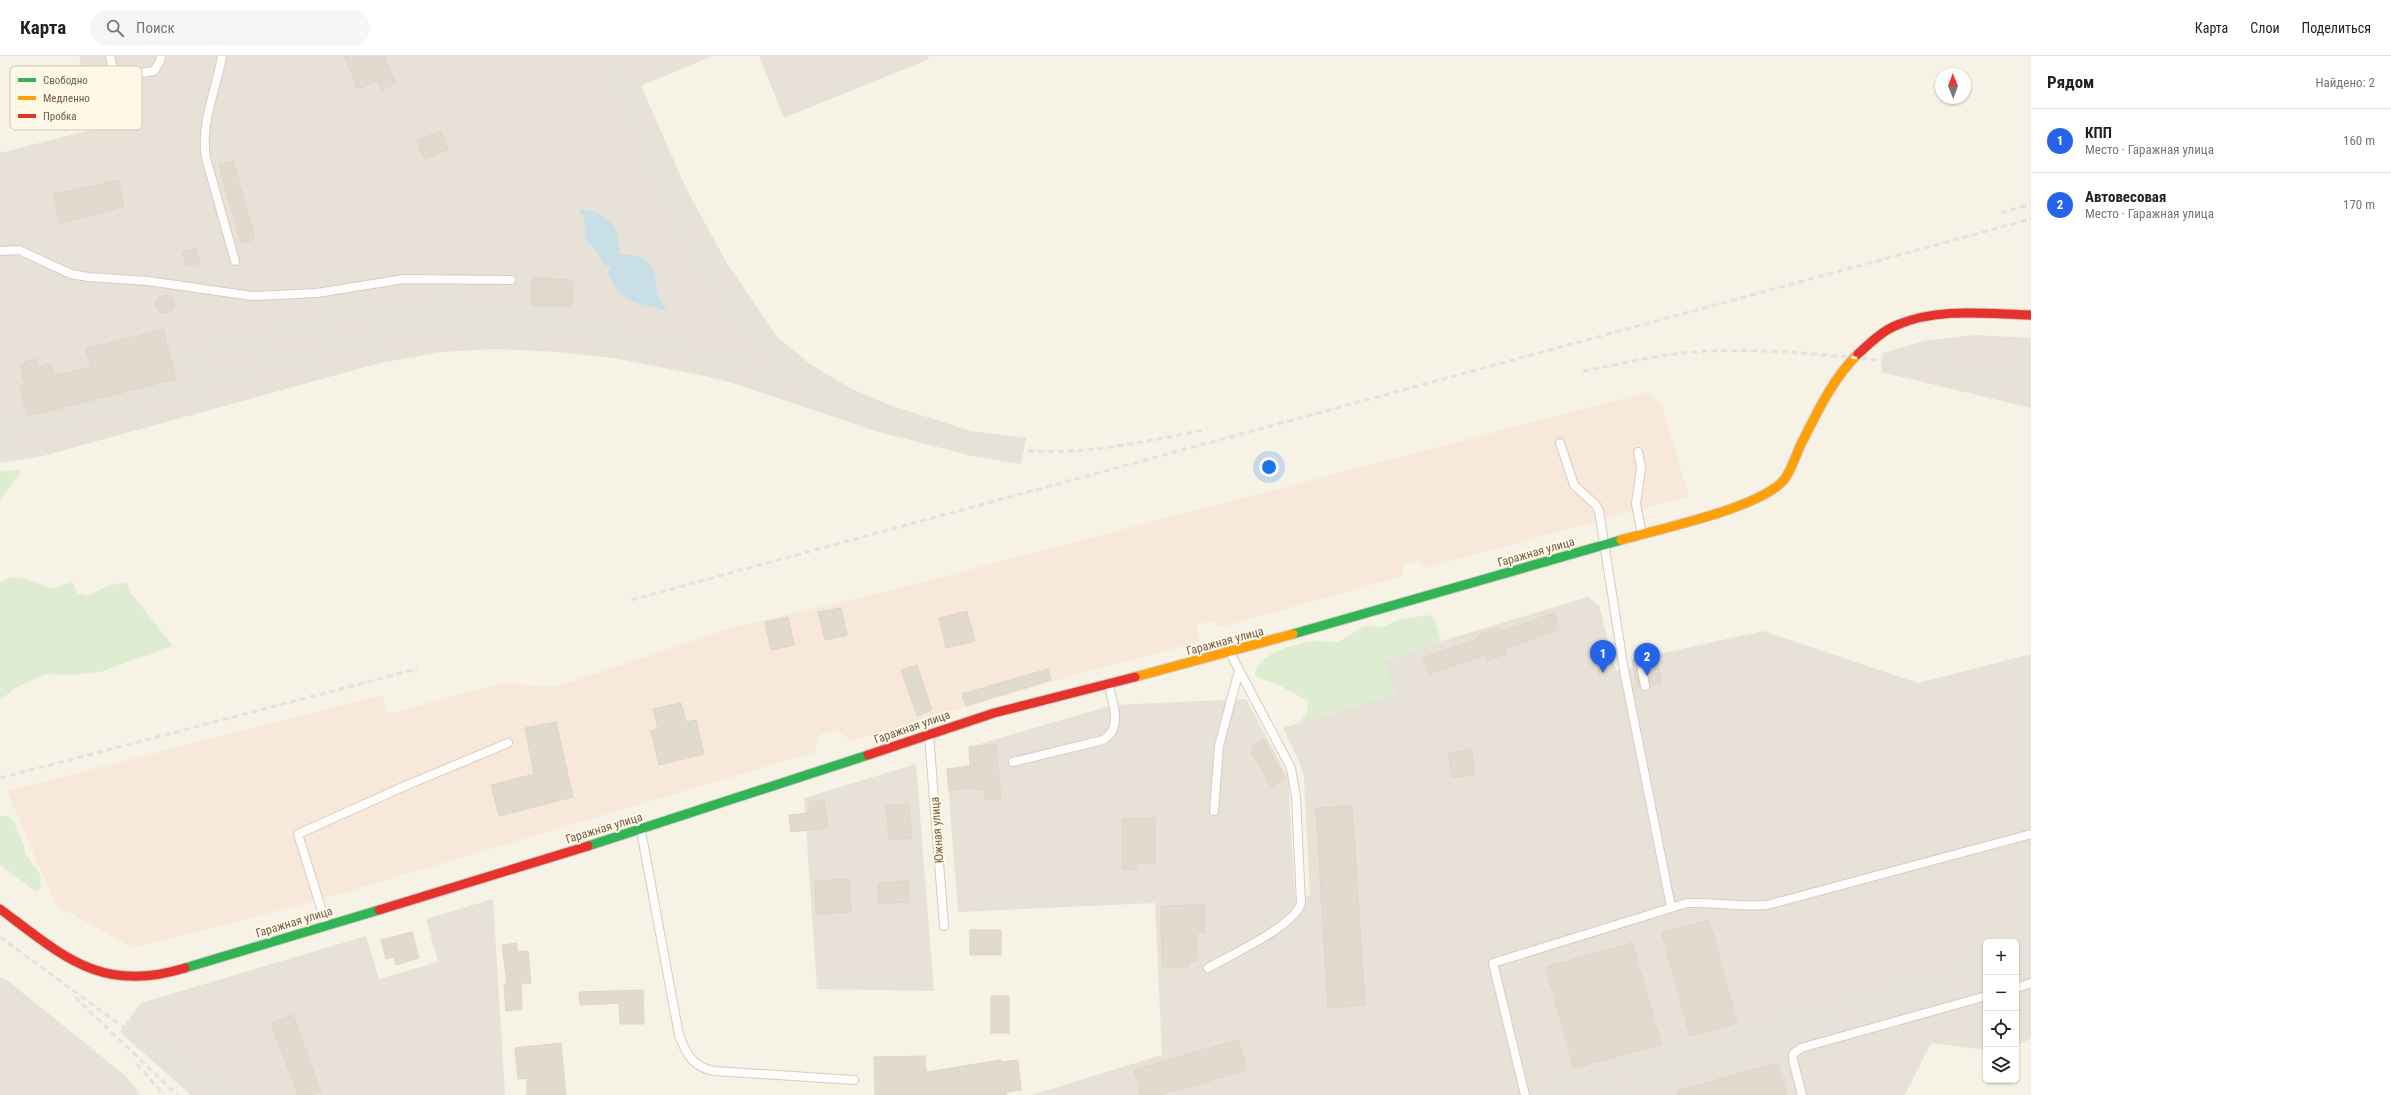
<!DOCTYPE html>
<html lang="ru">
<meta charset="utf-8">
<style>
:root{--surface:#fff;--page:#f6f6f6;--text:#222;--muted:#767676;--line:#e0e0e0;--accent:#2563eb}
body{margin:0;font-family:"Roboto Condensed",sans-serif;background:var(--page);color:var(--text)}
.controls{position:absolute;right:12px;bottom:12px;display:grid;overflow:hidden;border-radius:6px;box-shadow:0 1px 3px #0004}
.controls button{width:36px;height:36px;display:grid;place-items:center;padding:0;border:0;border-bottom:1px solid var(--line);background:var(--surface);color:var(--text);font:20px sans-serif}
.compass{position:absolute;left:1935px;top:12px;width:36px;height:36px;border-radius:50%;background:var(--surface);box-shadow:0 1px 3px #0004;rotate:359deg}
.you{position:absolute;left:1269px;top:411px;width:14px;height:14px;margin:-10px;border:3px solid #fff;border-radius:50%;background:#1a73e8;box-shadow:0 0 0 6px #1a73e833}
.badge{display:grid;place-items:center;width:26px;height:26px;border-radius:50%;background:var(--accent);color:#fff;font-size:13px;font-weight:700}
.pin{position:absolute;translate:-50% -33px;filter:drop-shadow(0 1px 2px #0008)}
.pin::after{content:'';position:absolute;top:21px;width:14px;height:12px;background:inherit;clip-path:polygon(0 0,100% 0,50% 100%)}
.list{margin:0;padding:0;list-style:none}
h2{display:flex;justify-content:space-between;align-items:center;height:52px;margin:0;padding:0 16px;font-size:17px}
h2 small{font-size:13px;font-weight:400;color:var(--muted)}
.list li{display:grid;grid-template-columns:26px 1fr auto;gap:12px;align-items:center;box-sizing:border-box;height:64px;padding:0 16px;border-top:1px solid var(--line)}
.list b{display:block;font-size:15px;white-space:nowrap}
.list p{margin:0;font-size:13px;white-space:nowrap;color:var(--muted)}
.list em{font-size:13px;font-style:normal;color:var(--muted)}
.icon{flex:none;width:22px;height:22px;fill:none;stroke:currentColor;stroke-width:2;stroke-linecap:round;stroke-linejoin:round}
.map{position:relative;flex:none;width:2031px;height:1039px;overflow:hidden}
header{display:flex;align-items:center;gap:24px;box-sizing:border-box;height:56px;padding:0 20px;background:var(--surface);border-bottom:1px solid var(--line)}
header strong{font-size:19px}
nav{display:flex;gap:22px;margin-inline-start:auto;font-size:14px}
.search{width:280px;height:36px;background:var(--page);display:flex;align-items:center;gap:10px;box-sizing:border-box;padding:0 14px;border-radius:22px;color:var(--muted);font-size:15px}
main{display:flex}
aside{flex:1;background:var(--surface)}
.map>svg:first-child{display:block}
</style>
<header>
<strong>Карта</strong>
<div class="search"><svg class="icon" aria-label="search" viewBox="0 0 24 24"><circle cx="10" cy="10" r="6"/><path d="M15 15l6 6"/></svg>Поиск</div>
<nav><a>Карта</a><a>Слои</a><a>Поделиться</a></nav>
</header>
<main>
<div class="map">
<svg width="2031" height="1039" viewBox="0 0 2031 1039">
<rect width="100%" height="100%" fill="#f6f2e6"/>
<path fill="#f7e8d9" d="M1648,336l14,14 27,90 -264,72 -5,-7 -18,5 1,10 -182,51 -9,-6 -16,4 4,17 -98,25 -251,74 -16,-12 -17,6 -3,17 -496,148 -186,48 -77,-43 -49,-114 375,-96 6,19 111,-30 60,2 176,-59 149,-35z"/>
<path fill="#e8e1d7" d="M79,0h633l-71,30 46,104 38,70 52,77 33,27 40,24 39,17 82,26 55,7 -5,26 -49,-8 -97,-25 -142,-48 -33,-8 -87,-17 -54,-6 -64,-3 -54,3 -61,11 -337,93 -43,7v-310l98,-25z
M759,0h169l1,3 -145,59z
M1975,279l56,3v70l-150,-36 2,-19 41,-12z
M1588,541l11,8 17,66 17,-3 -1,-8 131,-29 155,52 113,-29v384l-15,9v-105h-30v108l-55,-7 -26,52h-874l131,-40 -7,-152 -197,9 -11,-143 23,-3 -1,-19 144,-42 133,-6 42,78 7,119h15l-6,-118 -5,-17 -16,-33 112,-34 -11,-33 61,-21z
M916,708l18,227 -117,-2 -13,-191z
M493,843l12,196h-314l-71,-63 21,-29 225,-67 13,43 59,-17 -12,-43z
M0,921l8,4 119,96 13,18h-140z"/>
<path fill="#deedd1" d="M22,414l-20,28 -2,2v-29z
M11,521l16,2 26,10 19,-8 5,12 10,3c14,-7 24,-14 40,-13l3,9 43,54 -73,26 -28,3 -25,-1 -29,12 -18,14v-117z
M1430,559l5,5 6,21 -57,20 12,33 -98,29 9,-10 1,-12 -33,-18 -14,-4 -6,-4c0,-21 42,-32 60,-34 8,-1 16,3 24,0 18,-6 18,-20 41,-13l20,-9z
M0,760h7l6,4 11,25 1,9 15,20 1,15 -6,2 -35,-26z"/>
<path fill="#c8e0e5" d="M583,153c5,2 11,2 15,4 18,7 22,23 21,40 8,3 14,1 21,4 19,7 14,25 19,40 2,5 5,9 8,14 -28,-9 -49,-6 -59,-40l3,-4 -7,-2 -7,-13 -11,-11 -2,-23 -5,-7z"/>
<path fill="#e2dace" stroke="#ded5c9" d="M344,0h40l12,27 -15,7 -4,-9 -19,8z
M441,75l7,18 -23,10 -8,-18z
M233,105l22,78 -14,4 -22,-78z
M118,124l6,26 -64,17 -7,-28z
M195,192l5,15 -13,3 -5,-14z
M532,222l41,2 -1,26 -40,-1z
M156 248a9 9 0 1 1 18 0a9 9 0 1 1-18 0Z
M163,274l13,49 -149,37 -7,-30 5,-1 -5,-21 16,-5 2,8 13,-4 3,13 37,-9 -5,-18z
M841,552l6,27 -22,5 -7,-28z
M967,555l8,30 -29,7 -7,-30z
M1554,557l5,16 -55,20 2,5 -18,6 -2,-6 -57,20 -6,-16 57,-20 -1,-3 18,-7 2,4z
M788,561l6,28 -23,5 -6,-28z
M1656,600l5,27 -11,2 -5,-27z
M1632,604h3l5,27h-3z
M917,609l15,45 -15,6 -16,-46z
M1048,613l3,11 -85,26 -4,-12z
M681,647l5,19 10,-2 8,34 -45,11 -8,-34 7,-2 -5,-20z
M556,666l17,75 -74,19 -8,-31 43,-11 -9,-46z
M1264,683l21,41 -13,7 -21,-35 4,-2 -3,-4z
M996,688l5,54 -16,2 -1,-11 -9,1v-3l-26,3 -2,-21 23,-3 -1,-19z
M1472,693l2,26 -22,2 -4,-24z
M824,744l4,28 -37,4 -2,-17 21,-2 -1,-11z
M909,748l3,34 -23,2 -3,-34z
M1352,750l13,199 -37,3 -12,-200z
M1122,762h33v45h-18v7l-15,-1z
M849,823l2,33 -35,2 -1,-33z
M908,825l1,21 -30,1 -1,-20z
M1204,849v28h-8l1,28h-9v6h-26l-1,-61z
M1709,864l28,103 -47,13 -28,-103z
M970,874h31v25h-31z
M412,876l7,26 -23,7 -2,-8 -8,2 -5,-19z
M517,887v9l11,-1 3,32h-10l1,26 -16,2 -2,-27h3l-5,-39z
M1632,887l29,101 -87,24 -28,-101z
M643,934l1,34h-24l-1,-21 -39,2 -1,-13z
M991,940h18v37h-18z
M293,959l28,77 -9,3h-14l-27,-72z
M1238,984l9,30 -88,25h-18l-7,-25z
M561,987l5,52h-39v-17l-9,1 -3,-31z
M925,1000l1,16 75,-12v2l17,-2 3,30 -15,2 1,3h-132l-1,-38z
M1778,1007l9,32h-109l-1,-4z"/>
<g fill="none" stroke-linecap="round" stroke-linejoin="round">
<defs>
<path id="lane" d="M110,0l3,14 9,6 32,-5 6,-10 1,-5
M222,0c-6,35 -22,67 -16,102l29,103
M0,195l19,-1 52,24 17,3 60,4 104,15 65,-3 87,-14 107,1
M1560,387l14,42 22,20 3,6 25,159 47,237
M1638,396l3,16 -5,36 6,30
M1640,603l5,27
M929,679l15,191
M1013,706l90,-22c20,-12 10,-35 6,-54
M1214,755l5,-65 20,-76
M641,775l38,204c7,19 14,32 35,36l140,9
M326,868l-28,-90 107,-48 103,-43
M1208,912c22,-13 87,-42 93,-65l-5,-106 -5,-29 -61,-115
M2016,932l15,-5
M1525,1039l-32,-132 194,-60c27,-1 53,4 80,2l264,-71
M1802,1039l-9,-35v-6l8,-6 185,-52"/>
<path id="fast" d="M1293,578l328,-94
M588,790l280,-91
M185,912l194,-58"/>
<path id="slow" d="M1621,484c37,-11 146,-33 165,-63 6,-10 10,-21 14,-31 16,-31 32,-67 58,-92
M1135,621l158,-43"/>
<path id="jam" d="M1858,298c12,-11 24,-23 39,-29 42,-18 90,-11 134,-10
M868,699l126,-42 141,-36
M0,853c63,47 101,85 185,59
M379,854l209,-64"/>
</defs>
<use href="#lane" stroke="#d5cdc1" stroke-width="10"/>
<use href="#fast" stroke="#d6cec3" stroke-width="11"/>
<use href="#slow" stroke="#d6cec3" stroke-width="11"/>
<use href="#jam" stroke="#d6cec3" stroke-width="11"/>
<use href="#lane" stroke="#fefdfb" stroke-width="8"/>
<use href="#fast" stroke="#30b455" stroke-width="9"/>
<use href="#slow" stroke="#ff9f0a" stroke-width="9"/>
<use href="#jam" stroke="#e5322d" stroke-width="9"/>
<path stroke="#e4e1e3" stroke-width="3" stroke-dasharray="6 4" stroke-linecap="butt" d="M610,0c39,94 83,220 157,291 21,19 45,34 70,48
M2001,157l30,-9
M185,303c94,-25 191,-61 289,-54 53,4 104,19 155,32 58,15 117,28 173,49 63,23 124,54 191,62 79,10 137,-3 214,-19
M1583,315c41,-8 83,-18 125,-20 108,-4 216,18 323,24
M1971,319l60,10
M0,378l37,-7 367,-98 63,-5h37l121,17
M631,544l1400,-381
M0,722l417,-109
M0,881l115,84 112,74
M2016,901l15,-4
M2016,922l15,-5
M75,941l102,98
M137,1008l27,31
M1534,1039l452,-129
M1605,1039l381,-109"/>
</g>
<g text-anchor="middle" dominant-baseline="central" stroke-width="4" stroke-linejoin="round" paint-order="stroke">
<g font-size="12" fill="#735c47" stroke="#fff8e6">
<text transform="translate(1536 496) rotate(-16)">Гаражная улица</text>
<text transform="translate(1225 585) rotate(-15)">Гаражная улица</text>
<text transform="translate(912 671) rotate(-19)">Гаражная улица</text>
<text transform="translate(604 772) rotate(-17)">Гаражная улица</text>
<text transform="translate(937 774) rotate(-94)">Южная улица</text>
<text transform="translate(294 866) rotate(-17)">Гаражная улица</text>
</g>
</g>
<rect x="10" y="10" width="132" height="64" rx="6" fill="#fff8e6" stroke="#d5c9b6" stroke-width="1"/>
<rect x="18" y="22" width="18" height="4" fill="#30b455"/>
<rect x="18" y="40" width="18" height="4" fill="#ff9f0a"/>
<rect x="18" y="58" width="18" height="4" fill="#e5322d"/>
<g font-size="11" fill="#735c47">
<text x="43" y="28">Свободно</text>
<text x="43" y="46">Медленно</text>
<text x="43" y="64">Пробка</text>
</g>
</svg>
<div class="controls">
<button>+</button>
<button>−</button>
<button><svg class="icon" aria-label="locate" viewBox="0 0 24 24"><circle cx="12" cy="12" r="6"/><path d="M12 2v4M12 18v4M2 12h4M18 12h4"/></svg></button>
<button><svg class="icon" aria-label="layers" viewBox="0 0 24 24"><path d="M12 4l9 5-9 5-9-5zM3 14l9 5 9-5"/></svg></button>
</div>
<svg class="compass" viewBox="-18 -18 36 36"><path d="M0-13l5 13h-10z" fill="#e53935"/><path d="M0 13l5-13h-10z" fill="#767676"/></svg>
<div class="you"></div>
<div class="pin badge" style="left:1603px;top:617px">1</div>
<div class="pin badge" style="left:1647px;top:620px">2</div>
</div>
<aside>
<h2>Рядом<small>Найдено: 2</small></h2>
<ul class="list">
<li><span class="badge">1</span><div><b>КПП</b><p>Место · Гаражная улица</p></div><em>160 m</em></li>
<li><span class="badge">2</span><div><b>Автовесовая</b><p>Место · Гаражная улица</p></div><em>170 m</em></li>
</ul>
</aside>
</main>
